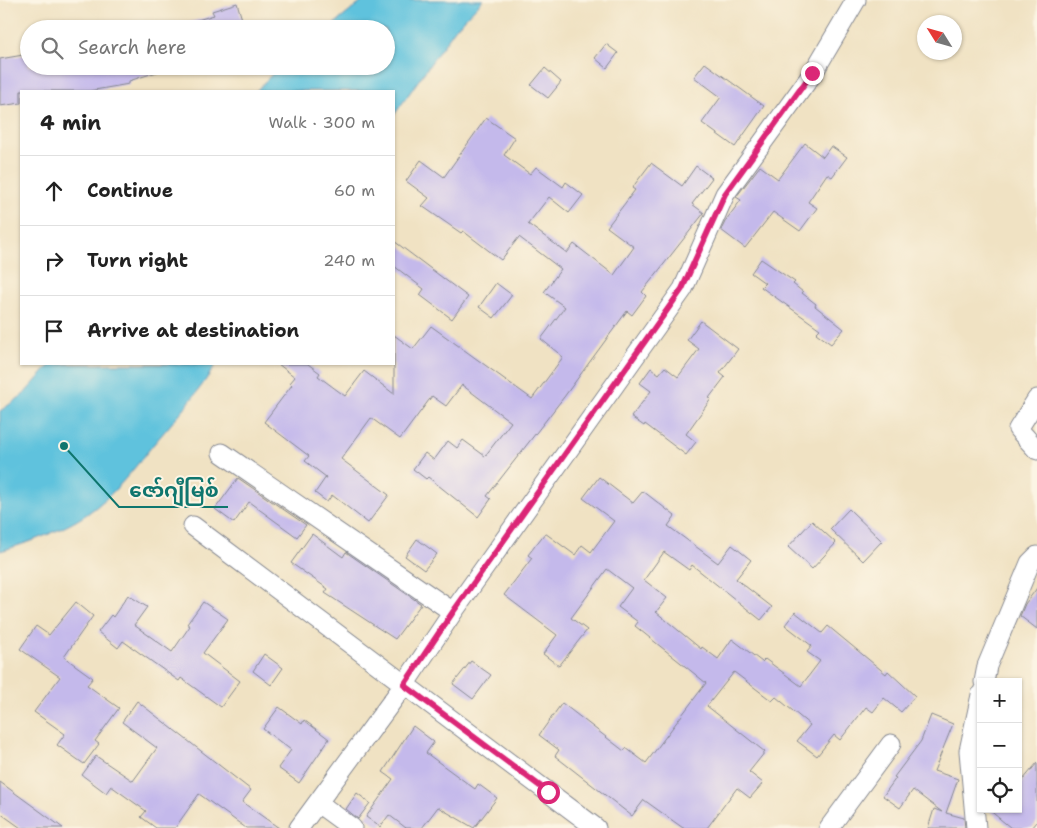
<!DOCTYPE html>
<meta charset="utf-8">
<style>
:root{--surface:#fff;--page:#f6f6f6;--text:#222;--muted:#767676;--line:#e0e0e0}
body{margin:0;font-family:"Shantell Sans","Noto Sans Myanmar",sans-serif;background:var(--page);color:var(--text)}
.controls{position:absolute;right:15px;bottom:15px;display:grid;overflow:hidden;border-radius:0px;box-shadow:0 1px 4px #0004}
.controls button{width:45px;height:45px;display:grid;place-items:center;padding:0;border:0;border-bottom:1px solid var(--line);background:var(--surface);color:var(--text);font:25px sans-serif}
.compass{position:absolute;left:917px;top:15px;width:45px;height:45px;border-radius:50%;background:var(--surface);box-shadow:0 1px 4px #0004;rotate:307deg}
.stop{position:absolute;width:15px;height:15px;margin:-11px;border:4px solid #db2777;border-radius:50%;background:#fff}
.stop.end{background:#db2777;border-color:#fff;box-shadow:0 1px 5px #0008}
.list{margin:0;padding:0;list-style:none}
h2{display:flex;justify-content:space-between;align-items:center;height:65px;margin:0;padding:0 20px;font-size:21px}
h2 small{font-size:16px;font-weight:400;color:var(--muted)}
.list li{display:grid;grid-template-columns:32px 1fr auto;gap:15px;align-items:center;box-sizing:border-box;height:70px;padding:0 20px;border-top:1px solid var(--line)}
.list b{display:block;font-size:19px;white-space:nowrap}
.list em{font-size:16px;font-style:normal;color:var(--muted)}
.icon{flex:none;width:28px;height:28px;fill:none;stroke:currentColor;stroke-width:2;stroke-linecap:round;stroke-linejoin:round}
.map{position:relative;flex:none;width:1037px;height:828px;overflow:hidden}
.search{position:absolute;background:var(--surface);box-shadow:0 1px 4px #0004;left:20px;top:20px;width:375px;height:55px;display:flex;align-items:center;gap:12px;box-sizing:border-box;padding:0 18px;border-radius:28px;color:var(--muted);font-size:19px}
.panel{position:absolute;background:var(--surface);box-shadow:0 1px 4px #0004;left:20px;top:90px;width:375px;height:275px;border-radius:0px}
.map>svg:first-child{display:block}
</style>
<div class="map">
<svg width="1037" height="828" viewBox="0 0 1037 828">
<rect width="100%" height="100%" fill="#fcf5e5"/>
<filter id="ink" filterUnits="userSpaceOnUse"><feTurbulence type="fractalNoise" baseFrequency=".02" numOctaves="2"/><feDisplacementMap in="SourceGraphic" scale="10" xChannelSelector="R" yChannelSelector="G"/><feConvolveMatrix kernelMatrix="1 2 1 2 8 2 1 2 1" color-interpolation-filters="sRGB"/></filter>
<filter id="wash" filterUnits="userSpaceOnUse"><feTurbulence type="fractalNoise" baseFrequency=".0096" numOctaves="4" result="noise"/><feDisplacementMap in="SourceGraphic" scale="20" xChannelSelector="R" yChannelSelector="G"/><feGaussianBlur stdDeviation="1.12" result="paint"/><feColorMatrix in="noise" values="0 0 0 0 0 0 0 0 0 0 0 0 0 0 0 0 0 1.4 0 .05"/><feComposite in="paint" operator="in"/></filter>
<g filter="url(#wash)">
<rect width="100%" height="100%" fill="#f0e2c3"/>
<path fill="#5fc2dd" stroke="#3d789e" d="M364,0h119l-28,29 -61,86v-24h-138l24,-25h106v-37h-58z
M51,364h165c-18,30 -40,54 -63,81 -20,25 -39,50 -66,69 -21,15 -61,30 -87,37v-140l23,-16z"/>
<g id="blocks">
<path fill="#c4b9eb" d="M237,3l8,26h-64v-4l33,-10 -2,-4z
M606,44l12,9 -11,15 -12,-10z
M29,54v12h133l1,4 -34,11v3l-40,7h-68v12l-21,3v-47z
M705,63l59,43 -29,41 -33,-24 19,-26 -27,-20z
M545,68l16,14 -13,16 -17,-13z
M486,118l29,20 -11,17 26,19 6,-7 27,20 3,-5 17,13 -14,18 -20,-16 -21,27 39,29 7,-9 40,31 20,-28 -27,-20 28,-37 -3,-2 19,-25 31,23 14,-20 16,12 -20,26 12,9 -62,79 4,4 -14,19 -5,-4 -63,86 -77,99 4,3 -13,18 -50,-40 -2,2 -13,-10 12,-16 9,7 14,-19 9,7 6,-8 22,16 26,-34 -49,-37 -16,21 -14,-10 -32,43 -29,-21 -30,41 48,36 -21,28 -36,-28 -5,7 -12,-9 11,-16 -21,-16 4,-5 -45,-34 28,-37 -2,-2 5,-6 -17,-13h30l12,9 -2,3 27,20 19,-25 30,23v-59l19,14 18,-23 101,73 31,-42 -22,-18 24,-32 -21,-15 17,-23 -42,-32 -18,23 -38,-29 -2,2 -39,-27 7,-8 -23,-17 15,-21 23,17z
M805,143l18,14 8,-11 16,11 -15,20 -5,-3 -19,28 9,6 -17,23 -27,-19 -28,36 -24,-18 5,-10 15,-20 -5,-3 24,-31 18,13z
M394,241l74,56 -16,22 -32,-24 4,-6 -30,-23z
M761,259l34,23 -2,2 10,8 -1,1 14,11 -1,2 29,23 -13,15 -15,-11 4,-4 -59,-42 4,-4 -14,-10z
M496,283l16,12 -18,23 -15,-11z
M701,321l37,28 -18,24 5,4 -16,21 2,1 -25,35 10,8 -10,13 -41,-31 -1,2 -13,-9 20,-26 -11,-8 11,-15 8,6 6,-7 13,10 21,-28 -12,-9z
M599,477l34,26 10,-12 32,25 -7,10 50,37 14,-18 19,15 -15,19 36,28 -11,13 -69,-55 -3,5 -25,-18 -20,28 23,18 -11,14 45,37 1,-2 16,12 14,-20 30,23 3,-3 36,27 19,-25 -13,-9 5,-6 -27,-21 10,-13 27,21 6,-7 58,48 2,-3 27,25 -14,16 -17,-14 -11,14 -7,-5 -26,33 -6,-5 -17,21 -20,-15 13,-16 -34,-28 -4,4 -38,-29 -27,34 58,46 -16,20 14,11 -13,15 -13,-10 -30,40h-24l-39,-28 -12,16 -77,-60 4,-6 -20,-15 23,-32 62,48 2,-3 20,15 60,-80 -71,-57 3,-4 -20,-15 14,-19 -25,-19 -36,49 16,12 -28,36 -16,-12 14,-19 -53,-40 28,-37 -4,-3 17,-22 30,22 7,-10 9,7 23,-31 -31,-23z
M238,478l68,47 -9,12 -48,-35 -15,21 -19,-14z
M849,509l33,32 -19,20 -33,-32z
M812,521l24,22 -24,26 -24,-22z
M312,534l31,23 3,-5 75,52 -26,35 -70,-46 3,-4 -37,-26z
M417,539l20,15 -13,16 -19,-14z
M1037,588v41l-17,-13 5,-12z
M128,595l19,12 -13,18 38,27 18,-26 -3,-2 16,-22 25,17 -25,34 37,28 -19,26 -40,-29 -2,3 -56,-40 -5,7 -20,-16 13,-17 2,2z
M76,602l17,14 -29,41 29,21 -6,7 32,23 -24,33 4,3 -15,20 -27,-19 8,-11 -31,-22 26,-35 -40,-28 16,-23 13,9z
M264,654l19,14 -12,17 -18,-14z
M471,661l20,14 -18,24 -20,-15z
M137,701l114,89 -9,12 37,26h-33l-47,-34 -24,34h-19l-15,-11 5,-6 -35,-25 -5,7 -24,-18 14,-19 37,25 24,-33 -35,-26z
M279,707l23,17 2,-4 25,19 -30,44 -21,-15 13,-18 -28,-21z
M931,715l22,9 -19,47 24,8 -12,34 18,5 1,10h-37l6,-19 8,3 -29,-22 -13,18 -17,-12 13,-18 -2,-1 27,-36z
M413,726l21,16 -8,11 49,36 3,-5 19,14 -23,30 -36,-21 -16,21h-16l-17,-13 -9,12 -14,-10 27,-38 -10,-7z
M1037,763v59l-5,6h-21l-23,-19h30v-23z
M0,782l63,46h-42l-21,-15z
M357,793l13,10 -12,16 -12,-10z"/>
</g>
</g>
<g filter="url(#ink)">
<use href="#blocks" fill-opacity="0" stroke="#868890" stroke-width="1"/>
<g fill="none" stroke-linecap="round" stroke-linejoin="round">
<defs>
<path id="street" d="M1037,399l-19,30 19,21
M222,453l231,159
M193,526l403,302
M984,682l3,-16 43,-103 7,-7
M318,803l34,25
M299,828l105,-143 49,-73 230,-323 42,-95 88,-121 43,-73
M829,828l62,-84
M976,828l-7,-77 12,-56"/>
</defs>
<use href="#street" stroke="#868890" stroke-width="21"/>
<use href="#street" stroke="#fff" stroke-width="19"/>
</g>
</g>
<g fill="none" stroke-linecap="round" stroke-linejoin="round" filter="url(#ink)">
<path stroke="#db2777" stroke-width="6" d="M548,792l-144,-107 49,-73 229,-323 43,-95 87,-121"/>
</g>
<path fill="none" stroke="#0f766e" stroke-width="2" d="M64 446L119 507H228"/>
<circle fill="#0f766e" stroke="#fcf5e5" stroke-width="2" cx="64" cy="446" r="5"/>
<g font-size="20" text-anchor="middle" font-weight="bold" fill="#0f766e" stroke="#fcf5e5" stroke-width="4" stroke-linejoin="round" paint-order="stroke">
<text x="174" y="497">ဇော်ဂျီမြစ်</text>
</g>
</svg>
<div class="controls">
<button>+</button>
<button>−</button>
<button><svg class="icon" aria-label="locate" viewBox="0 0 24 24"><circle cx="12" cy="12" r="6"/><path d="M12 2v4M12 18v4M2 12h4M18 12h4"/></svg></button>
</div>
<svg class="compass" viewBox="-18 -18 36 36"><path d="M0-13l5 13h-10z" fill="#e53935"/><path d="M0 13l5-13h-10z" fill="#767676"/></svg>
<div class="stop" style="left:548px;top:792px"></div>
<div class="stop end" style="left:812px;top:73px"></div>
<div class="search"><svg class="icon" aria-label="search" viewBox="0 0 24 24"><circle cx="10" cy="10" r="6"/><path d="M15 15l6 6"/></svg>Search here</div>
<section class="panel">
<h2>4 min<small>Walk · 300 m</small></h2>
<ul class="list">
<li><svg class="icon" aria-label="ahead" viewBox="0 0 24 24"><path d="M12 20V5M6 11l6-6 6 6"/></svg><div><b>Continue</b></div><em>60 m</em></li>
<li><svg class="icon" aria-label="right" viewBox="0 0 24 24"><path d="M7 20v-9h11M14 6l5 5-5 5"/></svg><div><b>Turn right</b></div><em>240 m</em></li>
<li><svg class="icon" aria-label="arrive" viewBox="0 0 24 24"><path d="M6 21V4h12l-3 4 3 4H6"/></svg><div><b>Arrive at destination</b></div></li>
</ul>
</section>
</div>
